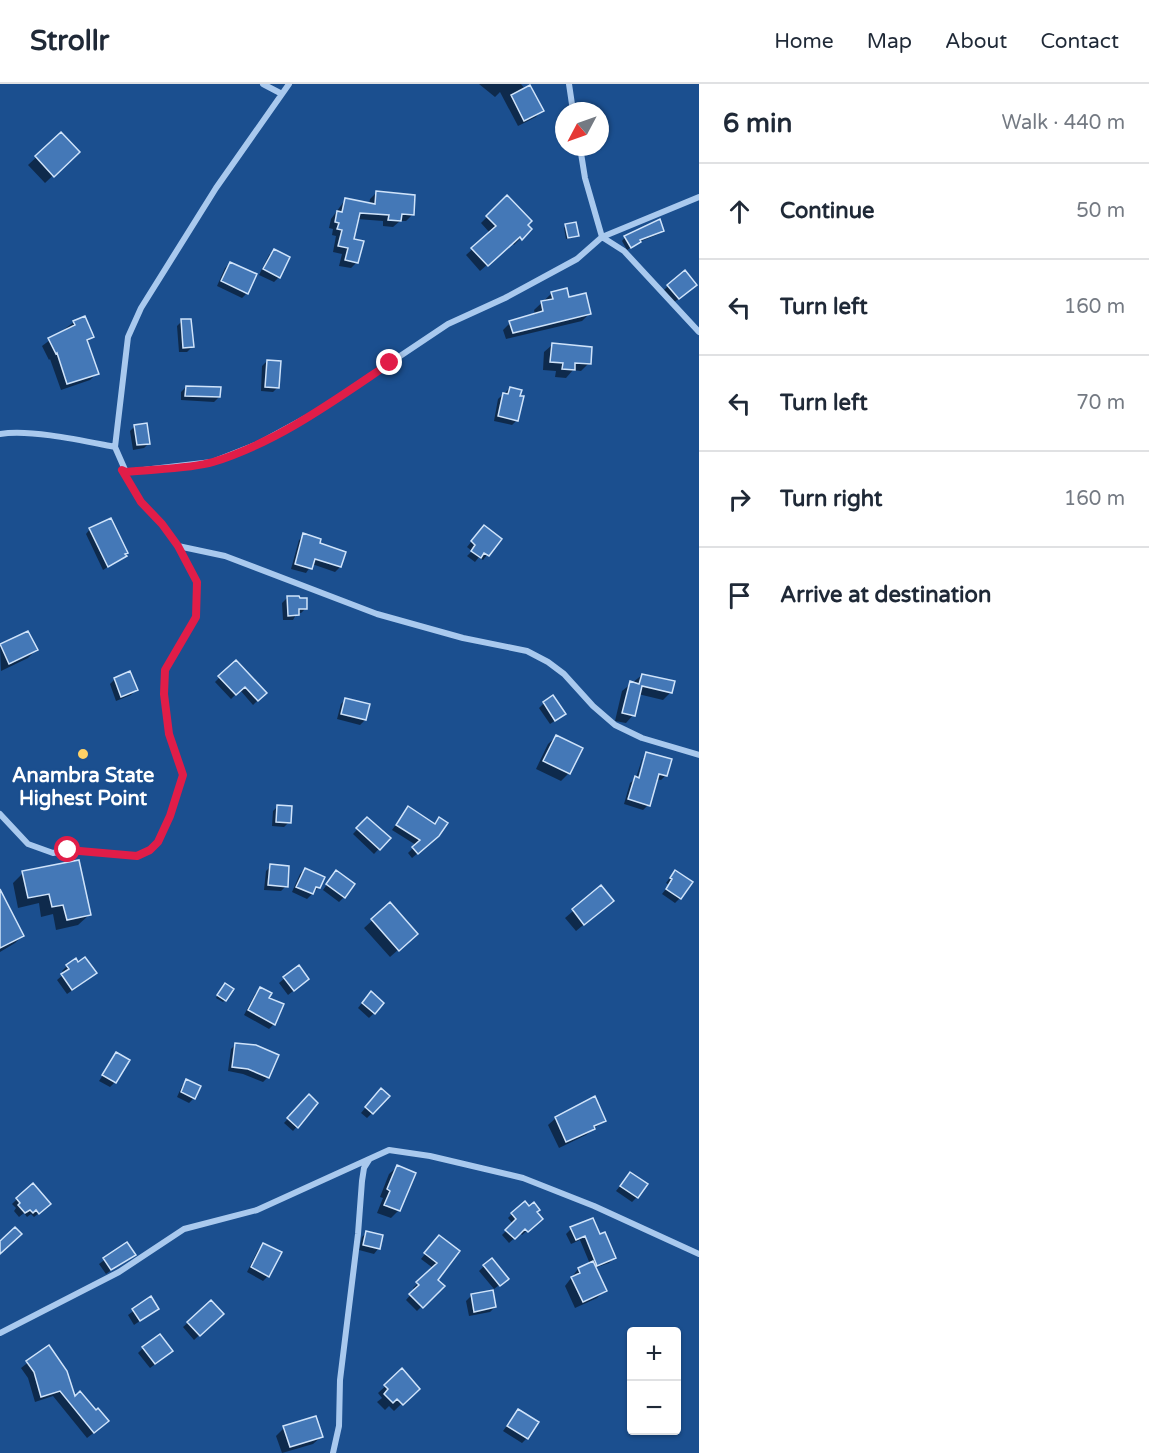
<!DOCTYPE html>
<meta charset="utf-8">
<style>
:root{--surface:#fff;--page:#f2f2f3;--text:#1f2937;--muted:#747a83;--line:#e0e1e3}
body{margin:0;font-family:"Varela Round",sans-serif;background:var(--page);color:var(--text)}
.controls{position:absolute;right:18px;bottom:18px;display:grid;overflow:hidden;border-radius:6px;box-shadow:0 2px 4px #0004}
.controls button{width:54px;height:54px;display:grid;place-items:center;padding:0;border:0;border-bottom:2px solid var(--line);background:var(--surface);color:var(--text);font:30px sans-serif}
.compass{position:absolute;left:555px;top:18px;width:54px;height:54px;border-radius:50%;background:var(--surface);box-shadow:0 2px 4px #0004;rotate:229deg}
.stop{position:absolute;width:18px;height:18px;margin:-14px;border:4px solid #e11d48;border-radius:50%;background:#fff}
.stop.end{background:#e11d48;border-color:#fff;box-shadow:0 2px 6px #0008}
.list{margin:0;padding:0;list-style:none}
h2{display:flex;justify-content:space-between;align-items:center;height:78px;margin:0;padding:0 24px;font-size:26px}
h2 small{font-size:20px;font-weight:400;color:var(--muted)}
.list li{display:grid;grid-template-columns:39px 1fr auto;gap:18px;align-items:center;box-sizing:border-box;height:96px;padding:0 24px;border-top:2px solid var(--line)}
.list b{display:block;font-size:22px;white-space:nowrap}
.list em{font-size:20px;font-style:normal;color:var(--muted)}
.icon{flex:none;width:33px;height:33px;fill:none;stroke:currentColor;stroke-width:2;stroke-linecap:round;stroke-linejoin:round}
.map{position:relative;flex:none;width:699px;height:1369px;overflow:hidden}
header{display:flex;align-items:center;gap:36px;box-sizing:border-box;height:84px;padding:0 30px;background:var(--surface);border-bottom:2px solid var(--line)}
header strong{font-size:28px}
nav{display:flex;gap:33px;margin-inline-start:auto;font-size:21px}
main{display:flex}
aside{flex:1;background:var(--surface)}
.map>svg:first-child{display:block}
</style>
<header>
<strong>Strollr</strong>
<nav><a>Home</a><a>Map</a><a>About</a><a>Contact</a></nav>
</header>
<main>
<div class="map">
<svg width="699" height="1369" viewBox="0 0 699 1369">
<rect width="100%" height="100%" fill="#1b4f8f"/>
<path fill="#0007" fill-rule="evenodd" d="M479,0h42l21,26 -6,7 -18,9 -18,-34 -5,5z
M61,50l17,18 -33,31 -17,-18z
M376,109l36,22 -6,6h-6l-7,6 -10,-1v-5l-26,-2 -4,21 4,22 -6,6 -12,-2 3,-12 -9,-2 3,-16 -4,-1 1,-6 -4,-1 2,-9 14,-19 24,5 1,-6z
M507,113l23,32 -16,16 -2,-2 -32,28 -14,-16 24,-22 -9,-10z
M566,142l11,9 -2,2 -9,2 -2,-11z
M663,146l-4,4 -20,8 -12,8 -5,-9 3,-4z
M274,166l5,27 -5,5 -15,-7 10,-20z
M230,179l17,30 -5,5 -25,-12 8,-18z
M668,202l22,4 -17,13 -10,-12z
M552,209l15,6 22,15 -7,7 -76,18 -3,-9 7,-7 25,-8 -1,-5z
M182,237l10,26 -5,5h-8l-2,-26z
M74,238l18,15 -5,6 10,30 -7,7 -29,10 -11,-31 -1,1 -7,-14z
M552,261l37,18 -8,8 -8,-1 -7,8 -11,-1 1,-6 -13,-1 1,-18z
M267,277l11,26 -5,5 -12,-1 1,-25z
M186,303l33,10 -5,5 -33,-2v-8z
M510,304l7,32 -5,5 -18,-4 4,-22z
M135,342l14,17 -5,5 -11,2 -3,-19z
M90,445l37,24 -2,3 -22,14 -17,-36z
M479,448l21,7 -17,21 -4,-3 -4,5 -8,-6 5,-5 -5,-4z
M304,451l36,32 -5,5 -23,-8 -6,9 -15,-4 8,-29z
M287,514l19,10 -5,5h-4l-4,7h-10l-1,-17z
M28,549l8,17 -8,8 -27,13 -1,-25z
M235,578l30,31 -12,12 -13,-15 -9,9 -16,-17z
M642,591l29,17 -8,8 -25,-6 -5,21 -7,8 -11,-2 7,-30z
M115,595l21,11 -5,5 -15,6 -6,-17z
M346,615l19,21 -5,5 -23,-6 4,-15z
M544,619l15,15 -9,6 -11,-16z
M556,653l25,12 -12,24 -8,8 -25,-12 12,-25z
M647,670l19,21 -5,5 -5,-1 -8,26 -5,5 -19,-6 6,-21 6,-5 6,-19zM643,673h3l-7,28h-3z
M278,722l11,16 -5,5 -12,-1 1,-15z
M408,724l26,17 5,-6 -7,22 -20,17 -4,-5 8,-8 -24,-15z
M367,735l22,19 -15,16 -21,-20z
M271,782l15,20 -5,5 -17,-1 2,-19z
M305,785l18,9 -5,10 -11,11 -15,-7 8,-18z
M675,787l5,27 -5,5 -13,-9 7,-9 -3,-2z
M23,789l66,42 -11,10 -22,5 -3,-16 -12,3 -2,-14 -21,5 -5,-25z
M332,793l12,20 -5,5 -16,-12z
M601,803l3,21 -28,23 -11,-13z
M390,820l18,37 -18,16 -26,-29z
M0,846l22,6 -7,7 -15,9z
M67,882l23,12 -23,16 -10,-14 7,-6 -2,-3z
M298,883l4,17 -14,11 -9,-12z
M223,903l2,13 -2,2 -7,-4z
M260,905l7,9 15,7 -8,19 -5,5 -25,-14 11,-21z
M366,914l8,15 -5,5 -11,-10z
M236,960l32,33 -5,5 -20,-8 -15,-3 3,-22z
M117,970l-2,28 -5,5 -11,-6z
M187,997l7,17 -5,5 -12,-6 5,-11z
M376,1011l-4,18 -5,5 -6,-5z
M309,1012v17l-16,18 -9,-8z
M556,1034l49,2 -19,15 -27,13 -11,-23z
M397,1083l2,43 -8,8 -14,-5 6,-15 -3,-1 9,-23z
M630,1090l7,23 -5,5 -16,-11z
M17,1115l27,10 -10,8 -3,-3 -4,3 -3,-4 -5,4 -5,-6 2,-3 -4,-4z
M535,1128l1,11 -14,12 -2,-2 -11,10 -7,-8 11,-11 -5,-6 4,-4z
M571,1145l28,7 15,22 -5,5 -14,5 10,22 -8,8 -22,10 -10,-22 13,-17 12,-5 -10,-24 -9,4 -5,-10z
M367,1148l11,17 -4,5 -15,-4 3,-13z
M439,1153l-3,43 6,6 -25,25 -11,-11 9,-10 -2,-2 20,-20 -12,-9z
M126,1160l8,10 -28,20 -7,-10z
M263,1161l5,31 -5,5 -16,-9 11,-22z
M484,1182l18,17 -8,6 -15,-18z
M471,1212l24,11 -5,5 -21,4 -3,-15z
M151,1214l6,11 -23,16 -6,-10z
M211,1218l11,12 -28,26 -11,-13z
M48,1263l26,51 27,29 -14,11 -34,-42 -18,6 -7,-24 -7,-10z
M143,1264l23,8 -16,12 -12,-15z
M402,1287l16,17 -24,23 -5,-5 -4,4 -8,-8 5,-4 -4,-5z
M518,1327l9,27 -5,5 -19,-12z
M284,1344l37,9 -8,7 -31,9 -6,-17z"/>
<path fill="#4478b7" stroke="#cfe3fa" stroke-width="1.5" d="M530,1l14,26 -20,10 -13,-26z
M61,48l19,20 -26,25 -19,-21z
M376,107l39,4 -1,20 -12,-1 -1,7 -13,-1 1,-5 -29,-2 -6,26 10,2 -6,22 -13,-3 3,-12 -10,-2 4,-16 -5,-1 2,-6 -4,-1 2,-11 5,1 3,-14 30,6z
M507,111l25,26 -4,4 4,4 -10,11 -2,-3 -32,29 -17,-18 25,-22 -10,-10z
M660,135l4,12 -24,9 1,2 -10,6 -7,-12z
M576,138l3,14 -11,2 -3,-14z
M274,165l16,8 -10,21 -17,-9z
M230,178l27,12 -9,20 -27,-13z
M685,186l12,15 -18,14 -12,-14z
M567,204l2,9 17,-4 5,21 -78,19 -4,-12 34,-10 -2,-10 12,-2 -2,-7z
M85,232l9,21 -7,3 12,34 -32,10 -10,-31 -1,1 -8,-16 27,-13 -2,-4z
M181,235h10l3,28 -11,1z
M552,259l40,4 -1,17 -16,-1v7l-13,-1 1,-6 -13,-1z
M267,276l14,1 -2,27 -14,-1z
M186,302l35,1 -1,10 -35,-1z
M510,303l12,3 -2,6h4l-6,25 -20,-5 5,-23 5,1z
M147,339l3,21 -13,1 -3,-20z
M111,434l17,35 -3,1 2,2 -19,11 -19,-39z
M484,441l18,14 -13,17 -5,-3 -3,5 -10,-7 4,-6 -4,-4z
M303,449l18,6 -1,4 26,9 -5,15 -26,-8 -3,10 -17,-5z
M287,512h12l1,2h7v11h-8v6l-11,1z
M28,547l10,19 -29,14 -9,-20z
M236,576l31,33 -9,8 -13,-14 -9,8 -18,-19z
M130,587l8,19 -17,7 -7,-19z
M642,590l33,7 -3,12 -30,-7 -7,30 -13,-3 8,-32 9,3z
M553,611l13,19 -11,7 -12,-19z
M345,614l25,6 -4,16 -25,-6z
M556,651l27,13 -13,26 -27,-13z
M646,668l26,7 -5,17 -8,-2 -9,32 -22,-7 7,-23 4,2z
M277,721l15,1 -1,17 -15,-1z
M408,722l27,18 4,-7 9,6 -9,13 -21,18 -6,-7 8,-7 -24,-15z
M367,733l24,21 -11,12 -24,-22z
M79,776l12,55 -24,5 -4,-15 -11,2 -3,-13 -21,4 -6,-27z
M270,780l19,2 -1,21 -20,-2z
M305,784l20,9 -5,11 -4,-1 -3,7 -17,-7z
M336,786l19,14 -10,14 -19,-14z
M675,786l18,12 -12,17 -15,-10 6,-10 -2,-1z
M601,801l13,16 -30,24 -12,-16z
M0,805l24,47 -24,12z
M390,818l28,32 -19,17 -28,-32z
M85,873l12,16 -25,17 -11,-16 8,-5 -3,-4 10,-7 2,4z
M299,881l10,14 -15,12 -11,-14z
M225,899l9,6 -8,12 -9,-6z
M260,903l12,6 -3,5 15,6 -9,21 -27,-15z
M371,907l13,12 -9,11 -13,-11z
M235,959l21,2 23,10 -10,23 -21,-9 -16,-2z
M116,968l14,8 -14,23 -14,-8z
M186,995l15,7 -6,13 -14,-7z
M381,1004l9,8 -17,18 -8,-7z
M309,1010l9,9 -20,25 -11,-10z
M595,1012l11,25 -12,5 1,3 -29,13 -11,-25z
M397,1081l19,8 -16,38 -16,-6 6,-14 -3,-2z
M630,1088l18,12 -10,14 -18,-12z
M33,1099l18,21 -12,10 -3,-4 -3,3 -3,-3 -5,3 -7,-8 2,-2 -4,-5z
M525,1117l4,5 5,-4 6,8 -3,2 6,7 -15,13 -3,-3 -10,10 -10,-9 11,-11 -5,-6z
M593,1134l7,16 5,-2 11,26 -19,8 -12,-30 -9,4 -6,-13z
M15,1143l7,7 -22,20v-13z
M366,1147l17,4 -3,14 -17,-4z
M439,1151l21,16 -22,29 7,6 -22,22 -14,-14 10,-9 -3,-3 21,-19 -13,-10z
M127,1158l9,13 -25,15 -8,-12z
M263,1159l19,9 -13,25 -18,-10z
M492,1174l17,21 -9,7 -17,-21z
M593,1177l14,30 -24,11 -12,-25 9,-4 -2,-5z
M493,1206l3,17 -22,5 -3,-18z
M151,1212l8,13 -19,12 -8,-12z
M211,1216l13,14 -24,22 -13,-14z
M160,1250l13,17 -18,13 -13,-17z
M49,1261l18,26 8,25 5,-5 16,19 2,-2 11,13 -15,12 -34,-42 -19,6 -7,-25 -8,-11z
M402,1284l18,21 -17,16 -6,-6 -4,4 -9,-9 4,-5 -4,-4z
M518,1325l21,13 -11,17 -21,-13z
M316,1332l7,21 -33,10 -7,-21z"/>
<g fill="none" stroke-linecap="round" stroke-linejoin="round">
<path stroke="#a9c9ee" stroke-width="6" d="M263,0l19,10
M569,0l4,27
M580,63l5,31 17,59 22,14 75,81
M0,350c31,-5 84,7 115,13l11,25 86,-10 46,-18 57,-31 133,-89 57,-26 72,-39 25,-22 97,-40
M115,363l13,-110 13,-29 75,-120 73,-104
M122,386l19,32 21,22 16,22 47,10 152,58 86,24 64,13 21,11 16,12 29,32 22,19 27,13 57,17
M0,730l28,30 25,9 15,-3 69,6 13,-6 8,-8 12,-26 13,-41 -14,-41 -5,-40 1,-24 31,-53 1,-35 -19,-36
M0,1249l119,-61 65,-43 73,-19 132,-60 41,6 93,22 71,28 105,48
M333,1369l6,-27 1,-46 18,-146 4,-53 2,-13 5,-8"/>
</g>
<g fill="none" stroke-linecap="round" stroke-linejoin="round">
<path stroke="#e11d48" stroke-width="8" d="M68,766l69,6 13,-6 8,-8 12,-26 13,-41 -14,-41 -5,-40 1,-24 31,-53 1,-35 -19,-36 -16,-22 -21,-22 -19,-32 4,2c25,-3 64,-3 87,-10 65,-20 122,-62 177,-99"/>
</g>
<circle fill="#ffd166" stroke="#1b4f8f" stroke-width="2" cx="83" cy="670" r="6"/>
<g text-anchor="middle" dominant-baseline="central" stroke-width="4.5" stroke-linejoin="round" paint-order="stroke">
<g font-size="20" font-weight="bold" fill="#fff" stroke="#1b4f8f">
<text x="83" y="692">Anambra State<tspan x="83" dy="23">Highest Point</tspan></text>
</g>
</g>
</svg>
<div class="controls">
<button>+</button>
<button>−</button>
</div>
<svg class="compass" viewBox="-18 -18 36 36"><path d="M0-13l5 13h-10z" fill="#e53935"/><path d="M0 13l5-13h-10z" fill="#747a83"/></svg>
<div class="stop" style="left:68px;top:766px"></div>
<div class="stop end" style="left:390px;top:279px"></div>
</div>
<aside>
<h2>6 min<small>Walk · 440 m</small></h2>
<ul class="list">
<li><svg class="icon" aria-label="ahead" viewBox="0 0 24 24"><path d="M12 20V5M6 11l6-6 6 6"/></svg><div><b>Continue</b></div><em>50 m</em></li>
<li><svg class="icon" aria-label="left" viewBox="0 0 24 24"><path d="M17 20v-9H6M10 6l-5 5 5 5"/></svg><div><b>Turn left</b></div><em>160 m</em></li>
<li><svg class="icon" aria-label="left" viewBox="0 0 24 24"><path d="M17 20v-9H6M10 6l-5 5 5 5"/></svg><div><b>Turn left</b></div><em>70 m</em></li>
<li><svg class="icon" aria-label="right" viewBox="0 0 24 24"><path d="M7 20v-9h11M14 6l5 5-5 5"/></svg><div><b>Turn right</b></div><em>160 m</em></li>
<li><svg class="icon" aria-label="arrive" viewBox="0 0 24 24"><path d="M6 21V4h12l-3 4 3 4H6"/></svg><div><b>Arrive at destination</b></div></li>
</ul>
</aside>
</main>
